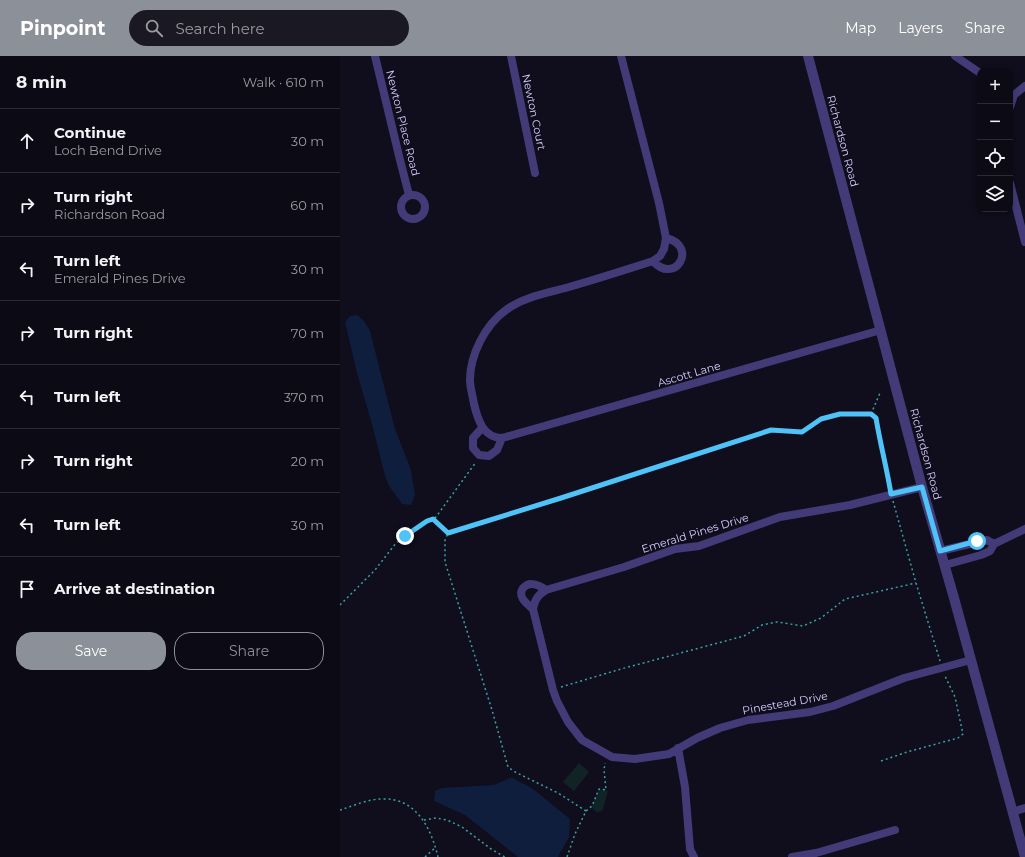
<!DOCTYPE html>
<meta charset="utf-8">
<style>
:root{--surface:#0c0a15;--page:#1a1822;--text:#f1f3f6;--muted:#9a9aa0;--line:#2c2b34;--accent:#8c9099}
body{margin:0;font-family:Montserrat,sans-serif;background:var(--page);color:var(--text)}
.controls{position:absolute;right:12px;top:12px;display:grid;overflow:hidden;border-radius:8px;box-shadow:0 2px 6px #0003}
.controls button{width:36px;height:36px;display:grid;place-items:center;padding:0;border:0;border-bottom:1px solid var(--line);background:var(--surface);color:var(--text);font:20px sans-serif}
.stop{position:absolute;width:12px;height:12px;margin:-9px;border:3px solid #4fc3f7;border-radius:50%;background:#fff}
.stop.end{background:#4fc3f7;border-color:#fff;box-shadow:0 1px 4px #0008}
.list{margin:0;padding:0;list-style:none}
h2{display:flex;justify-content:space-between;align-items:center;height:52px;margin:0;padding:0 16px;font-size:17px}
h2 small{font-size:13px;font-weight:400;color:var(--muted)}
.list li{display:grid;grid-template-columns:26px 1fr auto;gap:12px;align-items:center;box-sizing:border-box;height:64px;padding:0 16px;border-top:1px solid var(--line)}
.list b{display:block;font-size:15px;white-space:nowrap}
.list p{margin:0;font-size:13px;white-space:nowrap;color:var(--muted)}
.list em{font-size:13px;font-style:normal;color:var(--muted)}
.actions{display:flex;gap:8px;padding:12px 16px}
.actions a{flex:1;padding:9px 0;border:1px solid var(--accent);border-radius:16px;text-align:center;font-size:14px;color:var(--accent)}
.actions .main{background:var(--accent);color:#fff}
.icon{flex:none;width:22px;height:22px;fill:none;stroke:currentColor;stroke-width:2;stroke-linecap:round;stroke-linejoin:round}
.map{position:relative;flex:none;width:685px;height:801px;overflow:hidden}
header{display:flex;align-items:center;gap:24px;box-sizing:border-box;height:56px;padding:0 20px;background:var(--accent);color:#fff}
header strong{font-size:19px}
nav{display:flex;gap:22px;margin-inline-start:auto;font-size:14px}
.search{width:280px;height:36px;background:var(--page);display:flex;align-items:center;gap:10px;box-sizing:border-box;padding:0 14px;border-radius:22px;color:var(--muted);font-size:15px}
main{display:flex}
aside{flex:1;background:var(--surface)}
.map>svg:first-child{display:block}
</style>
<header>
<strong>Pinpoint</strong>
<div class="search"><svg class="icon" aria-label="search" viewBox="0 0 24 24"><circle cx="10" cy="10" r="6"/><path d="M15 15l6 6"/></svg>Search here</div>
<nav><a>Map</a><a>Layers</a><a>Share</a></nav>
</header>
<main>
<aside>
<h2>8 min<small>Walk · 610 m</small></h2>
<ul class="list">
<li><svg class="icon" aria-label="ahead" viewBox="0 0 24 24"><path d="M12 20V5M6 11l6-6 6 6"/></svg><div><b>Continue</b><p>Loch Bend Drive</p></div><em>30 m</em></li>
<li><svg class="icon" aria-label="right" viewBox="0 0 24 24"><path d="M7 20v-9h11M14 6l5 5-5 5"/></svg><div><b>Turn right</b><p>Richardson Road</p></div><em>60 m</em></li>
<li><svg class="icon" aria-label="left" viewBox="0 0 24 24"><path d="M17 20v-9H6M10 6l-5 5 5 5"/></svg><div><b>Turn left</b><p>Emerald Pines Drive</p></div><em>30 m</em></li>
<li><svg class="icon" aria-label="right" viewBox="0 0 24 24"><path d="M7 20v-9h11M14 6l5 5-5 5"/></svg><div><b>Turn right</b></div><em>70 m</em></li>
<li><svg class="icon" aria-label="left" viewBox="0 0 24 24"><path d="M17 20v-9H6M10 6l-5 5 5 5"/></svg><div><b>Turn left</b></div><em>370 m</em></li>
<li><svg class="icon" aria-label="right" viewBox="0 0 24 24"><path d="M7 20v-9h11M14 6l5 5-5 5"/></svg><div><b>Turn right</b></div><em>20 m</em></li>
<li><svg class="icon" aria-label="left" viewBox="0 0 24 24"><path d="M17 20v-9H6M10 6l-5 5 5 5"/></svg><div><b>Turn left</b></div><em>30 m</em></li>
<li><svg class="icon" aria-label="arrive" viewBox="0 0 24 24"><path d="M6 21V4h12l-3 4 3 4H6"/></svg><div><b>Arrive at destination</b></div></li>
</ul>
<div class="actions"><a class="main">Save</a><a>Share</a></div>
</aside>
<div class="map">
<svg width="685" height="801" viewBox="0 0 685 801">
<rect width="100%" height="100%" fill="#100d1c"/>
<path fill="#102425" d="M239,707l10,9 -15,19 -11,-9z
M259,733l9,2 -5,18 -1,2 -5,1 -4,-3 -1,-3z"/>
<path fill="#0f1e3d" d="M17,259l7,6 6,10 25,98 16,41 4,25 -4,10 -9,-1 -13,-18 -4,-10 -13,-52 -15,-51 -12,-51 5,-6z
M170,722h3l20,11 37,30 -1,18 -11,20h-40l-53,-42 -31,-14 1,-10 6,-3 53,-3z"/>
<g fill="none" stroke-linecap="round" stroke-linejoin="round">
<path stroke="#36a3a4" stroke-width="1.5" stroke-dasharray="2 3" stroke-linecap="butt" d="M531,358l9,-21
M553,445l23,82 24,78
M93,463l15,14
M0,549l35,-35 21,-27 18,-14 22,-12 40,-55
M221,631l60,-18 123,-33 18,-11 15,-3 26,4 18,-8 24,-19 71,-16
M541,705l26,-9 51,-14 5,-4 -8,-37 -10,-21
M0,754c13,-4 28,-11 41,-11 35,-2 50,29 57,58
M246,755l-28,-18 -43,-21 -7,-5 -16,-57 -47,-148v-22l3,-7 113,-35 210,-68 30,2 20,-13 19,-5h31l5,3 2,16 12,55
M84,764l12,-2 11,2 15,7 29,22 14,8
M85,801l11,-10
M227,801l8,-23 11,-23 6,-5 7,-17 7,1 -2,-20 1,-7"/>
<path stroke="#423b77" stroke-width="8" d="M35,0l25,104 9,35
M171,0l24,117
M281,0l38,147 7,35 -2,11 -4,7 -7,5c-28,9 -56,18 -84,26 -21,6 -46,10 -63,23 -21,15 -36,45 -36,70 0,8 3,17 4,24 4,17 10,34 28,34l379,-108
M615,0l25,17
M670,51l4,-12 11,-9
M670,127l15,59
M61 151a12 12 0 1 1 24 0a12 12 0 1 1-24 0Z
M313,205c22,25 46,-15 13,-23
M142,372l-9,10v10l6,7 10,1 8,-6 5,-12
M582,431l-72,18 -70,12 -81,29 -24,3 -51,18 -78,23c-8,5 -11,9 -13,19l20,81 4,11 11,21 14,18 30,17 23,2 34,-5 28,-16 23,-10 28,-8 62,-8 23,-6 71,-28 67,-18
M600,495l47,-11 7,4
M605,509l36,-10 9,-4 4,-7 31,-15
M193,553c-6,-5 -16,-12 -10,-21 2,-2 5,-4 8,-4 6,0 11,3 15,6
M338,692l7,39 5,62 4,8
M672,756l13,-4
M452,801l24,-4 79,-23"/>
<path stroke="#423b77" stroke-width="10" d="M468,0l114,431 32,111 71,259"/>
</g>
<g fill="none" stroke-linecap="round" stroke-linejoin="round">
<path stroke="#4fc3f7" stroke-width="5" d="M65,480l22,-15 6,-2 15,14 113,-35 210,-68 31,2 19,-13 19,-5h31l5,4c4,25 11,51 15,76l31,-7 18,64 37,-10"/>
</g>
<g text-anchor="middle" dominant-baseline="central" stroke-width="3" stroke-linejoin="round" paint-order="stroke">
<g font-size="11" fill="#d4cbfb" stroke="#100d1c">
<text transform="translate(194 56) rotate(78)">Newton Court</text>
<text transform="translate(63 67) rotate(76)">Newton Place Road</text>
<text transform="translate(503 85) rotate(75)">Richardson Road</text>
<text transform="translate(349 318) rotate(-16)">Ascott Lane</text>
<text transform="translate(586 398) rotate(75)">Richardson Road</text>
<text transform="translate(355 477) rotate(-17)">Emerald Pines Drive</text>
<text transform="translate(445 647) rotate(-10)">Pinestead Drive</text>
</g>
</g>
</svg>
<div class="controls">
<button>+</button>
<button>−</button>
<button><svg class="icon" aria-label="locate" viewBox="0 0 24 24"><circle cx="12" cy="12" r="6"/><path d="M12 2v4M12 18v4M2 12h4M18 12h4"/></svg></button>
<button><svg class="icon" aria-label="layers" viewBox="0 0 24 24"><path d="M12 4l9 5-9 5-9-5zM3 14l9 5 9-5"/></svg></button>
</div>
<div class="stop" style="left:637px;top:485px"></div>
<div class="stop end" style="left:65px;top:480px"></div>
</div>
</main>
